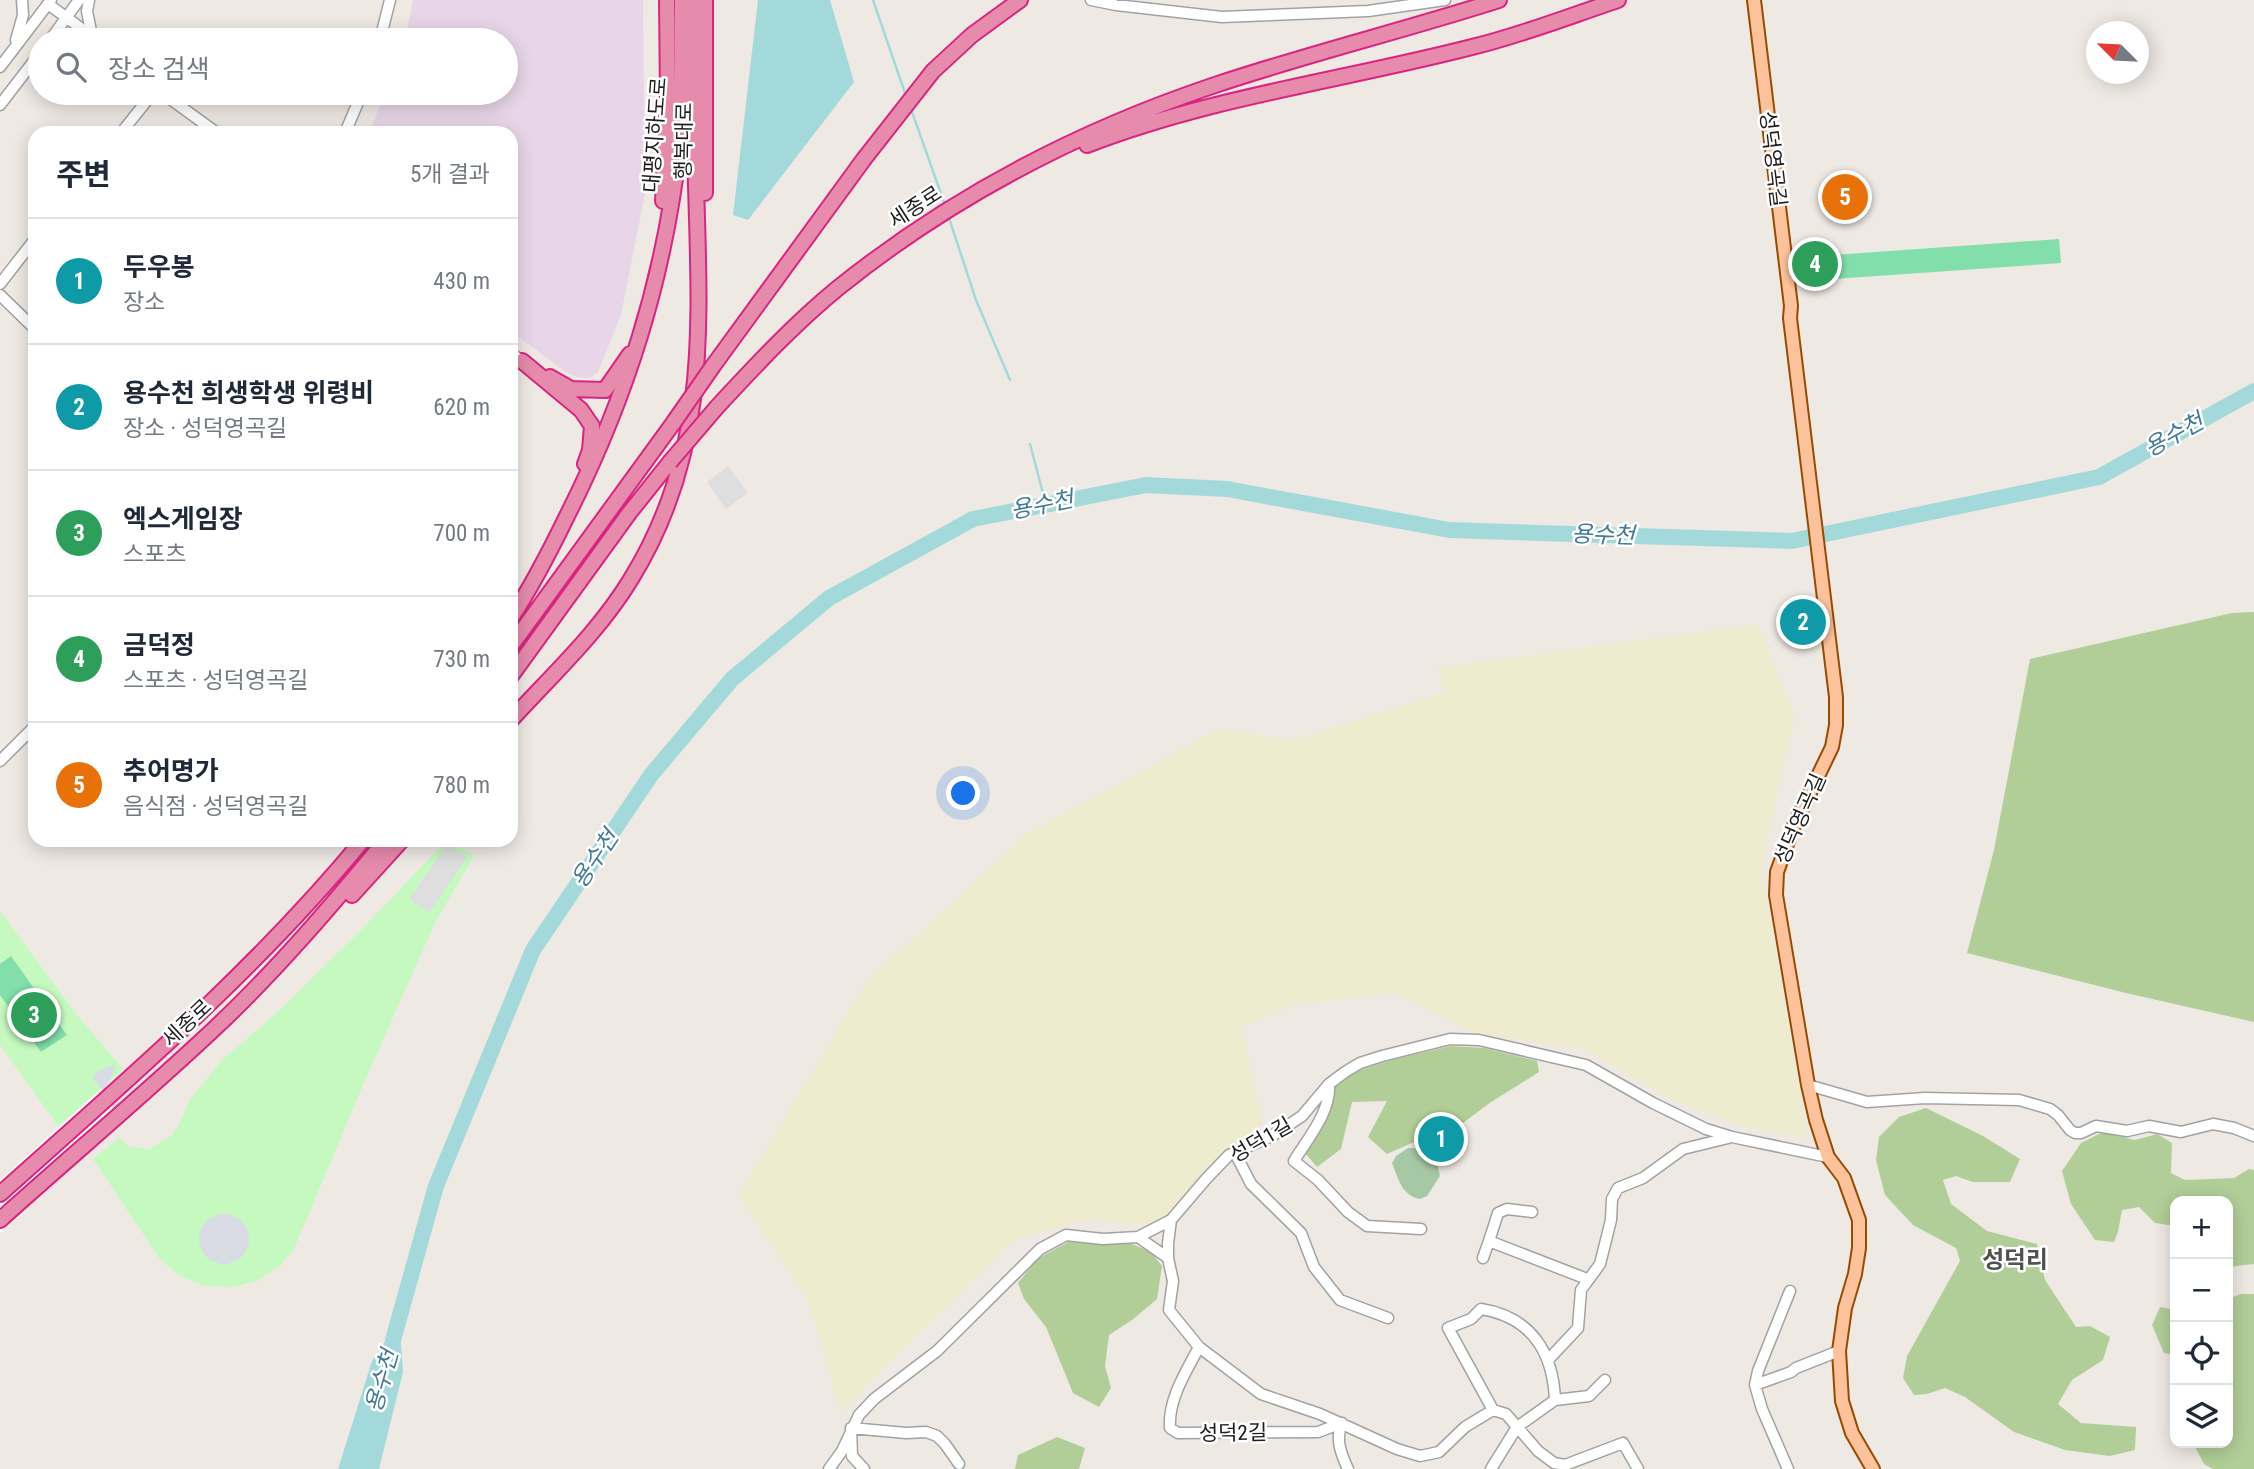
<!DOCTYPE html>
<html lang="ko">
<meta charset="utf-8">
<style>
:root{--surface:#fff;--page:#f6f6f7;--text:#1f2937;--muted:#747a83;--line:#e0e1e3;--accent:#b45309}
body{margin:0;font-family:"Roboto Condensed","Noto Sans KR",sans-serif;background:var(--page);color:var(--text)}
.controls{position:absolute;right:21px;bottom:21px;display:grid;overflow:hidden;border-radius:14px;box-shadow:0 4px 18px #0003}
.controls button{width:63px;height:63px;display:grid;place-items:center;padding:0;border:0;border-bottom:2px solid var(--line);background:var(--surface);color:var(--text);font:35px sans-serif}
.compass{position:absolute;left:2086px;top:21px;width:63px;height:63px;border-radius:50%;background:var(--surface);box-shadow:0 4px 18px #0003;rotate:294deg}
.you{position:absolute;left:964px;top:794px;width:24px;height:24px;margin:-18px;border:5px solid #fff;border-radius:50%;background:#1a73e8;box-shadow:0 0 0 10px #1a73e833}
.badge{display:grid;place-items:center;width:46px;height:46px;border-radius:50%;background:var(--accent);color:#fff;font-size:23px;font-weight:700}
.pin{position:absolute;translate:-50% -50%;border:4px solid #fff;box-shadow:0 2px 7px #0006}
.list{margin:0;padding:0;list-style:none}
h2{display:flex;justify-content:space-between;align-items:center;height:91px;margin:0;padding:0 28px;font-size:30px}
h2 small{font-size:23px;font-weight:400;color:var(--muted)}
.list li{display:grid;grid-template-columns:46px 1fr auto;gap:21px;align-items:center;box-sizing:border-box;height:126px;padding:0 28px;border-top:2px solid var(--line)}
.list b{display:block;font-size:26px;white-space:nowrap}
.list p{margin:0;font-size:23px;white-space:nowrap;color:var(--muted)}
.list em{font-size:23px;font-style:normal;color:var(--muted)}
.icon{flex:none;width:38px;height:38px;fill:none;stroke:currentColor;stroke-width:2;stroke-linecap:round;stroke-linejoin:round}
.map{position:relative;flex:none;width:2254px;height:1469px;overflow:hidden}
.search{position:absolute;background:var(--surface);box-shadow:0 4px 18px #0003;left:28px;top:28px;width:490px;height:77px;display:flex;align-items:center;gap:18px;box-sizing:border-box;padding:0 24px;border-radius:38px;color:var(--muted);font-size:26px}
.panel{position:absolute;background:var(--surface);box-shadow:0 4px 18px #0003;left:28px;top:126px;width:490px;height:721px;border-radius:21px}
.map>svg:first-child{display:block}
</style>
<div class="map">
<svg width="2254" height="1469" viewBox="0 0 2254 1469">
<rect width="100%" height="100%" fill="#efe9e4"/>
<path fill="#e8d6e8" d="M413,0h230l2,194 -24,121 -23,57 -8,6 -14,-1 -12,-6 -53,-40v-198h-142l16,-40h121v-53h-101z"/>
<path fill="#eeebcf" d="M1758,624l37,93 -34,150 47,272 -66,-13 -69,-25 -89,-52 -108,-15 -81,-41 -101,12 -52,22 21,97 -59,45 -37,49 -31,7 -48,-6 -76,22 -151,150 -20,24 -33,-114 -70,-106 128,-213 159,-147 193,-106 75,11 152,-48 -9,-24z"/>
<path fill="#b1ce98" d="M2254,612v410l-128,-29 -159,-40 27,-103 36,-191 202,-46z
M1451,1046l33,2 53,13 2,11 -48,30 -36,27 -25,6 -43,19 -19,-17 19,-36 -35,1 -11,47 -24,18 -12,-14 12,-23 15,-41 25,-18 35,-11z
M1926,1108l57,28 37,23 -10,23h-37l-17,-6 -13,4 8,24 36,27 50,13 8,36 31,47 14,-1 20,11 -7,23 -31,20 -14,24 23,19 55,4 -1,23 -25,6 -45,-6 -51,-18 -49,-35 -20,-9 -18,6 -13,1 -11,-17 4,-22 53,-95 -4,-13 -43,-23 -28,-30 -9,-35 3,-23 20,-20z
M2103,1132l32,8 22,-6 15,9 -1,30 14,7 49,-2 15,-9 5,1v94l-26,3v-66h-53v25l-20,-3 -16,-16 -17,3 -4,22 -4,10 -19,-2 -24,-36 -9,-33 19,-28z
M1068,1242l64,2 19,8 11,14 -5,33 -25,21 -23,15 -4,31 6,22 -12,19 -26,-14 -27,-66 -22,-28 -6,-16 19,-24z
M2241,1294h13v175h-41l-9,-5 -11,-21h35v-144z
M2160,1307l15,3v45l-11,-2 -12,-28z
M1057,1437l28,11 -6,21h-64l3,-14z"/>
<path fill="#a6c8a5" d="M1408,1148c21,0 29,8 32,28l-13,20 -7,3c-18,-3 -22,-21 -28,-36l4,-7z"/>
<path fill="#c6f9c0" d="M447,840l27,16 -39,67 -69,155 -72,171 -13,16 -24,16 -23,6 -30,-1 -24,-10 -21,-18 -66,-99 27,-22 9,10 21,2 22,-14 10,-16 7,-18 33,-41 50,-43 88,-86z
M0,911l77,104 46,54 -65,57 -58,-81z"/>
<path fill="#82deaa" d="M2059,239l2,24 -227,16 -1,-24z
M11,956l56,79 -26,17 -41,-57v-31z"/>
<path fill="#dedede" d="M728,466l20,27 -22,16 -19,-27z
M447,844l20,13 -38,56 -20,-14z"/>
<path fill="#d8dae4" d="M113,1065l2,2 -2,7 -10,16 -10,-11 3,-7z
M199 1239a25 25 0 1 1 50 0a25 25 0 1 1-50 0Z"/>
<path fill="#a4d9dc" d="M758,0h72l24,82 -106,138 -15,-5z
M399,1320l4,52 -24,97h-41l34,-108z"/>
<path fill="#fff" d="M97,1093l27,29 -124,111v-53z"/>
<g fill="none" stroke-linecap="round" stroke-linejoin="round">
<path stroke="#a4d9dc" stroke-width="2.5" d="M873,0l33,96
M911,109l34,96
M948,215l28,85 34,80
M1030,444l16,61"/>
<path stroke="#a4d9dc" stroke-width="16" d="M393,1340l43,-154 97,-236 118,-175 81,-96 97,-81 144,-79 173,-34 81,4 222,41 343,11 307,-64 155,-86"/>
<defs>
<path id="minor" d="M89,0l-2,11 5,25
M1091,0l25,5 106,12 146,-6 77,-11
M48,4l49,36
M16,40l7,-25 -1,-15
M50,40l29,-40
M58,40l10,-4h23
M380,40l10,-40
M0,67l51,-67
M162,93l55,40
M0,105l40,-52
M121,133l32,-40
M345,133l17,-40
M0,284l35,-45
M0,295l35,34
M511,353l11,8
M0,761l35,-35
M1329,1084c2,28 -21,54 -35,77l24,19 30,32 19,14 54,3
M1808,1085l59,17 58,-4 94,2 31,9 8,6 12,15 5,3h6l15,-7 31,5 22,-5 32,6 32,-8 21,4 20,8
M1235,1153l16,31 50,49 13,34 26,33 48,18
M1171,1220l-3,23v15l5,23 -4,29 30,37 62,47 59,20 77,35 23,7 19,-4 26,-25 28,-17 13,4 32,37 16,12 11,2 58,-22 15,26
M1138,1237l30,21
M1489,1241l9,-28 9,-4 25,3
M1483,1258l6,-17 98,38
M1199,1347c-13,25 -31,52 -29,81l8,5 140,-1 24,-9
M1548,1360l30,-32 3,-38 19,-26 11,-44 1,-21 6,-11 25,-10 40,-29 45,-11
M1755,1385l3,-14 32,-80
M1555,1400l34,-4 16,-16
M1342,1423c-7,16 -1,31 6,46
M829,1469l13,-18 17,-36 15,-16 63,-48 103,-102 26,-14 37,4 35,-2 33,-17 35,-41 23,-24 43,-19 30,-20 27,-32 16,-12 15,-9 22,-7 68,-17 29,1 107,25 67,38 53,26 26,8 96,20
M864,1469l-12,-13 -1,-28 55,5 20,-1 11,4 8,8 14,20
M1491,1469l26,-42 38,-27c-2,-48 -24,-83 -74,-91l-10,10 -23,9 45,82
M1788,1469l-26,-60 -7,-24 36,-13 5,-4 43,-17"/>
<path id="major" d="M1754,0l37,306 -1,12 46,379v28l-4,22 -40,83 -15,42 -1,23 32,190 8,35 12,37 16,21 15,42v28l-4,26 -10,34 -6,43 3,50 10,32 21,36"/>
<path id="highway" d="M1087,145c124,-48 257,-65 385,-98 50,-12 98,-31 146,-47
M705,193v-193
M663,201l5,-105 -1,-96
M522,361l59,49 11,16 -2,24 -5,14
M713,366l151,-207 69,-88 39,-36 48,-35
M550,377l21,12 34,1 25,-36
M717,407c38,-41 77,-83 121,-119 112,-90 240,-157 377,-203 93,-31 190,-55 284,-85
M511,618c21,-32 39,-67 56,-102 59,-117 97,-236 112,-368 5,-46 2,-100 3,-148
M511,646l163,-224
M511,676l119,-164 40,-50
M511,720c41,-45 88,-88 120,-141 78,-126 69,-252 65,-394 -2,-62 -3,-123 -3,-185
M352,895l50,-55
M0,1194c126,-113 255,-223 363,-354
M0,1220c71,-64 145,-126 214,-191 62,-58 118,-124 172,-189"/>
</defs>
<use href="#minor" stroke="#a2a2a2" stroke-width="13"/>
<use href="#major" stroke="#974b01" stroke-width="16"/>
<use href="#highway" stroke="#d92582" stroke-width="18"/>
<use href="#minor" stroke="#fff" stroke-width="10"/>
<use href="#major" stroke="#fbc29c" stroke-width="12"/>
<use href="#highway" stroke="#e68bac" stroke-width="14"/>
<defs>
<path id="highway-bridge" d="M674,422l39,-56
M670,462l47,-55"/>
</defs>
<use href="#highway-bridge" stroke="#d92582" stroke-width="18" stroke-linecap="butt"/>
<use href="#highway-bridge" stroke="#e68bac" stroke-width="14"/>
</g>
<g text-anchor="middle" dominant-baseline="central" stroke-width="5" stroke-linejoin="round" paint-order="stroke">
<g font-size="21" fill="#1e1e1e" stroke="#fff">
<text transform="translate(655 135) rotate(-86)">대평지하도로</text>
<text transform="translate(684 141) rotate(-89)">행복대로</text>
<text transform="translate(1773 159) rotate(83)">성덕영곡길</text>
<text transform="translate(915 207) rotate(-33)">세종로</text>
<text transform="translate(1800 819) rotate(-66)">성덕영곡길</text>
<text transform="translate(187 1023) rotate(-43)">세종로</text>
<text transform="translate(1261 1140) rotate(-30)">성덕1길</text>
<text transform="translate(1233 1433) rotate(-1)">성덕2길</text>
</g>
<g font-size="23" font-style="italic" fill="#427a96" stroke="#fff">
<text transform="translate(2174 435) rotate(-29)">용수천</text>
<text transform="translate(1042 505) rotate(-11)">용수천</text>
<text transform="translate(1603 535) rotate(2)">용수천</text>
<text transform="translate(595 859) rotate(-56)">용수천</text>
<text transform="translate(382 1381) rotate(-74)">용수천</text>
</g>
<g font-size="24" font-weight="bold" fill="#515151" stroke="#fff">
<text x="2015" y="1260">성덕리</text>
</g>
</g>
</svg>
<div class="controls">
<button>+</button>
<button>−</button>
<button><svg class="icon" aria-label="locate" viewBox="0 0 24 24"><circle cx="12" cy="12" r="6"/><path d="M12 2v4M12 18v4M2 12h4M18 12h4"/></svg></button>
<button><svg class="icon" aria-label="layers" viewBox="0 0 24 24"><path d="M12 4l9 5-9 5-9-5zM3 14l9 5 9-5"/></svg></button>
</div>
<svg class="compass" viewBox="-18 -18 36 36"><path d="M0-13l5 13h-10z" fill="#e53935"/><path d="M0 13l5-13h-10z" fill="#747a83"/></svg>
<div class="you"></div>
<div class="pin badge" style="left:1441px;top:1139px;background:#0f9aa8">1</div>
<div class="pin badge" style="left:1803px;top:622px;background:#0f9aa8">2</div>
<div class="pin badge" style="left:34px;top:1015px;background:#2e9e5b">3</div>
<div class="pin badge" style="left:1815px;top:264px;background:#2e9e5b">4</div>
<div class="pin badge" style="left:1845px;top:197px;background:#e8710a">5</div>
<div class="search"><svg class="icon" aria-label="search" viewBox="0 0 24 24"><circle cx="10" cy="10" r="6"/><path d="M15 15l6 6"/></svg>장소 검색</div>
<section class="panel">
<h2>주변<small>5개 결과</small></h2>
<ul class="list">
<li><span class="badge" style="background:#0f9aa8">1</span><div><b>두우봉</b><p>장소</p></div><em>430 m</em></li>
<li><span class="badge" style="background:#0f9aa8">2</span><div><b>용수천 희생학생 위령비</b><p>장소 · 성덕영곡길</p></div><em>620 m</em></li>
<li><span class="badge" style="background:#2e9e5b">3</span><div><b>엑스게임장</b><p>스포츠</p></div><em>700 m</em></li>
<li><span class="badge" style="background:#2e9e5b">4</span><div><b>금덕정</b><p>스포츠 · 성덕영곡길</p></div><em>730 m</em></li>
<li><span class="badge" style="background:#e8710a">5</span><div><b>추어명가</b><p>음식점 · 성덕영곡길</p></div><em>780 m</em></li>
</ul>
</section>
</div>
